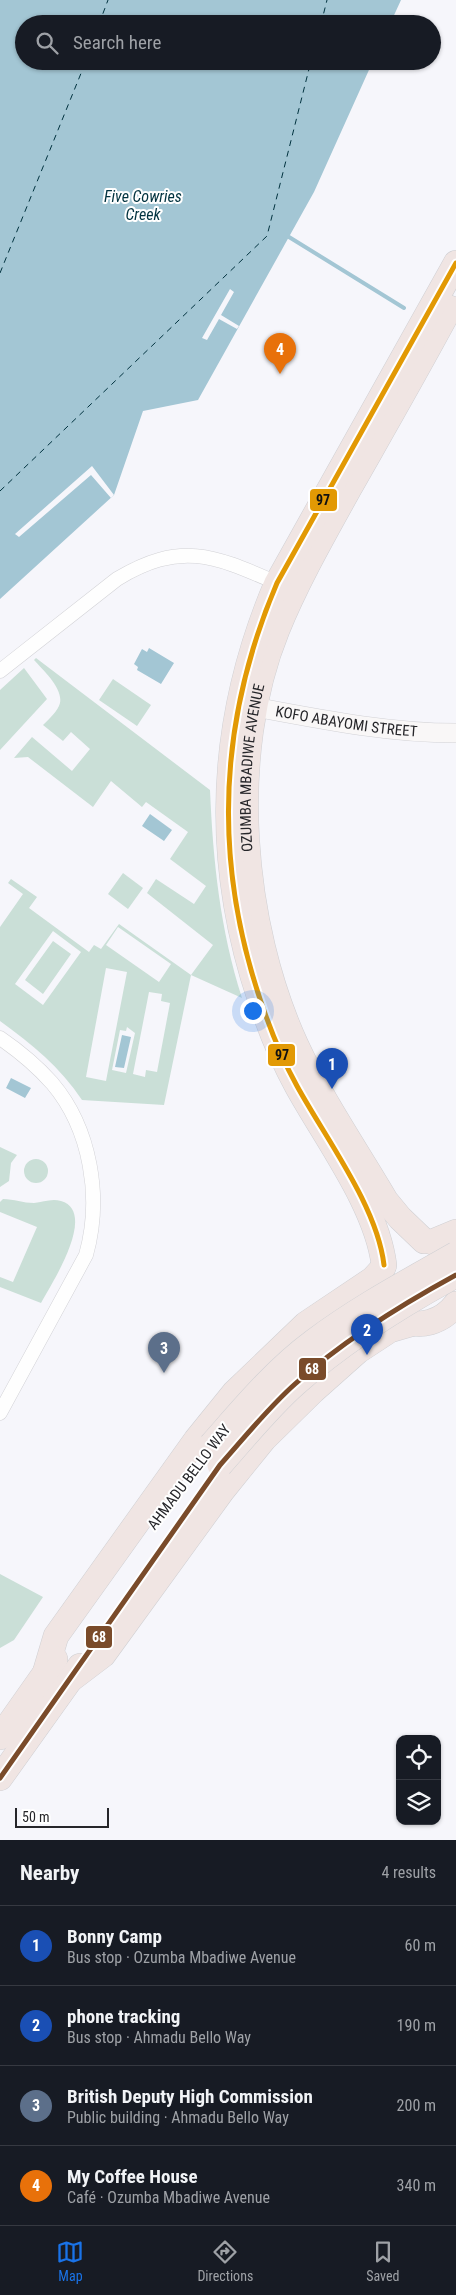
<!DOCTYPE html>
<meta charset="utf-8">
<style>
:root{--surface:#171b24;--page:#20242c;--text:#f1f3f6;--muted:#9ea1a6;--line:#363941;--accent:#1a73e8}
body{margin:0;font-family:"Roboto Condensed",sans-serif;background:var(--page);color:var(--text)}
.controls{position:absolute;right:15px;bottom:15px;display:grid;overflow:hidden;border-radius:10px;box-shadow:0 1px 4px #0004}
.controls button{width:45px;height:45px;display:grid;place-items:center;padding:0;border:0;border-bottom:1px solid var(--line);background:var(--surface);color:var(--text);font:25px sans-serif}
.scale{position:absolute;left:15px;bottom:12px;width:94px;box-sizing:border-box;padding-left:5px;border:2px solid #26262a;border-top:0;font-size:14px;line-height:18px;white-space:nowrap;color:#26262a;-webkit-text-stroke:4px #fff;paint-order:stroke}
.you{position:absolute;left:252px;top:1010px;width:18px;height:18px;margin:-12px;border:4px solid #fff;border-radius:50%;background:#1a73e8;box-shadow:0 0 0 8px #1a73e833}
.badge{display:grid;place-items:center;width:32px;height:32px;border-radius:50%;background:var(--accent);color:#fff;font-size:16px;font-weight:700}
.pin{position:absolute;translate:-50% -41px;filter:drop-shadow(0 1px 2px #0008)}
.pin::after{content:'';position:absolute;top:26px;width:18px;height:15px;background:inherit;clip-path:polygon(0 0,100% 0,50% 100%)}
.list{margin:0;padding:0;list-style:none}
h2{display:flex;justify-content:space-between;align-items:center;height:65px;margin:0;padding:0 20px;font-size:21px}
h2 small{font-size:16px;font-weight:400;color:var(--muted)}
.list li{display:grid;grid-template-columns:32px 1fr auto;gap:15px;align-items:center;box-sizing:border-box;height:80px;padding:0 20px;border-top:1px solid var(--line)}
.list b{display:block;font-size:19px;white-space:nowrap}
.list p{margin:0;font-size:16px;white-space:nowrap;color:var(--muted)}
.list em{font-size:16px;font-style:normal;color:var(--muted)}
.icon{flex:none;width:28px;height:28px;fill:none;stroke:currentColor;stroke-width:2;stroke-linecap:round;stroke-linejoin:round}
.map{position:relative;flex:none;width:456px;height:1840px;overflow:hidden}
.search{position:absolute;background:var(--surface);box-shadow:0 1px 4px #0004;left:15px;right:15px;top:15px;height:55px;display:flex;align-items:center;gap:12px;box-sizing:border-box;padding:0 18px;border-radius:28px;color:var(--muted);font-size:19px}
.sheet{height:385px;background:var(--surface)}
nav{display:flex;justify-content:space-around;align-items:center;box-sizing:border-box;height:70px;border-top:1px solid var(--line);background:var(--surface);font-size:14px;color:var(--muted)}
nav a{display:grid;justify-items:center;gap:2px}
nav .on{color:var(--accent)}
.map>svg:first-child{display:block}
</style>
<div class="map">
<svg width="456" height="1840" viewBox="0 0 456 1840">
<rect width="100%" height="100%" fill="#f6f6fb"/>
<path fill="#cadfd7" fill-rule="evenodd" d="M36,658l174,132c3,71 10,139 32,208l-51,-23 -27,130 -82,-5c-22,-33 -50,-56 -82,-79v-94l23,-33 -15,-11 3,-4 26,18 -8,11 60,44 5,-7 7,4 18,-25 72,51 22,-30 -66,-52 9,-14 38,25 12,-18 -36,-27 18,-27 -42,-30 -4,5 -31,-26 -18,26 -65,-50 -14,1 18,-21 40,34 18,-22 -19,-17 -8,9 -20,-16c6,-6 15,-14 17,-22 3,-15 -17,-33 -26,-43zM118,927l53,37 -12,18 -53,-37zM53,931l28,21 -38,53 -28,-21zM106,968l21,4 -21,109 -20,-4zM149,992l13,2 -1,7 9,2 -13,69 -11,-2 -1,7 -12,-3zM127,1027l8,6 -9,40 -14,-3 8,-40 6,1z
M24,668l23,31 -47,51v-60z
M113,679l38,26 -14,21 -38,-26z
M123,873l20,15 -15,21 -20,-15z
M53,941l18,13 -28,40 -18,-14z
M0,1147l17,8 -6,8 -2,18 -9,6z
M24 1171a12 12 0 1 1 24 0a12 12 0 1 1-24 0Z
M3,1199c11,0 20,4 31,4 9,-1 18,-5 27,-2 37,11 -9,82 -20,102l-41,-16v-10l13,5 24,-55 -37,-15v-10z
M0,1574l43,23 -29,43 -14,8z"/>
<path fill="#a3c6d4" d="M0,0h401l-11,24h-366v37h349l-59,131 -116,208 -55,11 -29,84 -114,104z
M149,648l25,15 -13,21 -24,-14 1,-3 -4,-3 8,-15 5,3z
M150,814l22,16 -8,11 -22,-15z
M122,1035l9,2 -7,31 -9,-1z
M11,1078l20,10 -6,10 -19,-10z"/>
<path fill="#f6f6fb" d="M230,289l4,3 -13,23 18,11 -2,3 -18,-10 -12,21 -5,-2z
M92,466l22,29 -3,3 -20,-23 -72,62 -4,-3z"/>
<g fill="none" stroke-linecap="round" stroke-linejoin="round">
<path stroke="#a3c6d4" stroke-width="4" d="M289,237l115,71"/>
<path stroke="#01323f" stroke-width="1" stroke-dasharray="6 5" stroke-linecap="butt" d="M99,24l9,-24
M321,24l6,-24
M0,273l86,-212
M0,491l267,-255 44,-175"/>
<defs>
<path id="street" d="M0,671l117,-92c66,-40 100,-22 165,6
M0,1038c19,13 36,27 52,45 39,46 50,115 34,172l-86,158"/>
<g id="secondary">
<path id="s1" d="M244,705c70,13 141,28 212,28"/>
</g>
<g id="highway">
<path id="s2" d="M424,1241l-24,-23 -14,-17c-30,-51 -65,-102 -90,-156 -55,-120 -70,-290 -19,-415 20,-49 47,-96 73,-143 34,-60 68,-119 100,-179"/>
<path d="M432,1242l24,-10"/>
<path d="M384,1265c-7,-59 -58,-126 -87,-179 -15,-27 -27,-57 -37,-87 -47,-140 -41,-280 17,-416l179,-320"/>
<path d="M399,1317c20,14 44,4 57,-13"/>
<path d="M45,1673l11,-37 140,-196 38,-47 72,-69 67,-45 10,-11"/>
<path d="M70,1680l33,-25 119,-164 42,-52 49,-48 45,-40 32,-21 24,-7"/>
<path d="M0,1737l55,-78"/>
<path d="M0,1778l80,-112"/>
</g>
</defs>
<use href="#street" stroke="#d2d2d6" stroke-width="15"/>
<use href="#secondary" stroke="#d2d2d6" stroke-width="20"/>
<use href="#highway" stroke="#d0d0d3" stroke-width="26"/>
<use href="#street" stroke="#fefefe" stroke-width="14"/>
<use href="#secondary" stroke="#f9f7f7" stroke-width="19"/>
<use href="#highway" stroke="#f0e5e3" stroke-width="25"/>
<defs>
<path id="highway-bridge" d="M211,1445c32,-36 63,-74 102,-103 45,-34 94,-60 143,-88
M220,1465c24,-27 48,-57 75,-81 49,-44 104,-78 161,-109"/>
</defs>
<use href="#highway-bridge" stroke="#d0d0d3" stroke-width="26" stroke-linecap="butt"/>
<use href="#highway-bridge" stroke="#f0e5e3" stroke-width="25"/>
<defs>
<path id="bus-1" d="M384,1265c-7,-59 -58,-126 -87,-179 -15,-27 -27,-57 -37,-87 -47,-140 -41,-280 17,-416l179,-320"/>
<path id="bus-2" d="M0,1778l220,-313c24,-27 48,-57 75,-81 49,-44 104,-78 161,-109"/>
</defs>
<use href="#bus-1" stroke="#fff" stroke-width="9"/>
<use href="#bus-2" stroke="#fff" stroke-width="9"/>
<use href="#bus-1" stroke="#e29904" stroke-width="5"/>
<use href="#bus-2" stroke="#7a4b2a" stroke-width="5"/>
</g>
<g text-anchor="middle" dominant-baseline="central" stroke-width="4" stroke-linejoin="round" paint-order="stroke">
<g font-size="15" fill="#26262a" stroke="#fff">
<text stroke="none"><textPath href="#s1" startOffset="104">KOFO ABAYOMI STREET</textPath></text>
<text stroke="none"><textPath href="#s2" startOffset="520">OZUMBA MBADIWE AVENUE</textPath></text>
<text transform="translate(189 1477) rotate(-53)">AHMADU BELLO WAY</text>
</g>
<g font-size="16" font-style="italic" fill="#01323f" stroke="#fff">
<text x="143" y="196">Five Cowries<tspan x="143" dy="18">Creek</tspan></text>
</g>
</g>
<g stroke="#fff" stroke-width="2">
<rect x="309" y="488" width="29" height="24" rx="5" fill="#e29904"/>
<rect x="267" y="1043" width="29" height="24" rx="5" fill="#e29904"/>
<rect x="298" y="1357" width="29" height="24" rx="5" fill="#7a4b2a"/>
<rect x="85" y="1625" width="28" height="24" rx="5" fill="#7a4b2a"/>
</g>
<g font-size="14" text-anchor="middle" font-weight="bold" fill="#fff">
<text x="312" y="1374">68</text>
<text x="99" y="1642">68</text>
</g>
<g font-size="14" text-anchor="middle" font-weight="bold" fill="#111">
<text x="323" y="505">97</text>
<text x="282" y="1060">97</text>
</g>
</svg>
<div class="controls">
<button><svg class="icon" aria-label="locate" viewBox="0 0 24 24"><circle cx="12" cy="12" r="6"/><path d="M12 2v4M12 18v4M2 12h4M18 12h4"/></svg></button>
<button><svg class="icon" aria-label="layers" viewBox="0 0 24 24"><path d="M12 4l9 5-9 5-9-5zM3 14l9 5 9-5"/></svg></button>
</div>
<div class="scale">50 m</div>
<div class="you"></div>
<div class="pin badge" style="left:332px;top:1089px;background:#1a4fb4">1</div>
<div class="pin badge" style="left:367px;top:1355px;background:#1a4fb4">2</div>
<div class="pin badge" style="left:164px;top:1373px;background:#5c6f8a">3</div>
<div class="pin badge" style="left:280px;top:374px;background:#e8710a">4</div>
<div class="search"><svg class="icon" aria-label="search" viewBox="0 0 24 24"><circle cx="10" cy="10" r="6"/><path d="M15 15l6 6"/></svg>Search here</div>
</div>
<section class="sheet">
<h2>Nearby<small>4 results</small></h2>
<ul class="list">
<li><span class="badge" style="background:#1a4fb4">1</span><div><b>Bonny Camp</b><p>Bus stop · Ozumba Mbadiwe Avenue</p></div><em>60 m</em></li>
<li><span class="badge" style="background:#1a4fb4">2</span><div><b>phone tracking</b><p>Bus stop · Ahmadu Bello Way</p></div><em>190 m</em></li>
<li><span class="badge" style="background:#5c6f8a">3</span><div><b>British Deputy High Commission</b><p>Public building · Ahmadu Bello Way</p></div><em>200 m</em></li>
<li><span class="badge" style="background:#e8710a">4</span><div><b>My Coffee House</b><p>Café · Ozumba Mbadiwe Avenue</p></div><em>340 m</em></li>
</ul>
</section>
<nav>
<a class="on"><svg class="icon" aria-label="map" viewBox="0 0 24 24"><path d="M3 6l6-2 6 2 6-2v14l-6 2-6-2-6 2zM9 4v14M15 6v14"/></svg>Map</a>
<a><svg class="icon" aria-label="directions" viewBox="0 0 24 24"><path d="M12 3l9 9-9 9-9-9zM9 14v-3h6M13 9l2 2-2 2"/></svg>Directions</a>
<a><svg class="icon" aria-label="saved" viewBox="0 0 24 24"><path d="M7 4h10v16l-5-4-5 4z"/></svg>Saved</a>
</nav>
